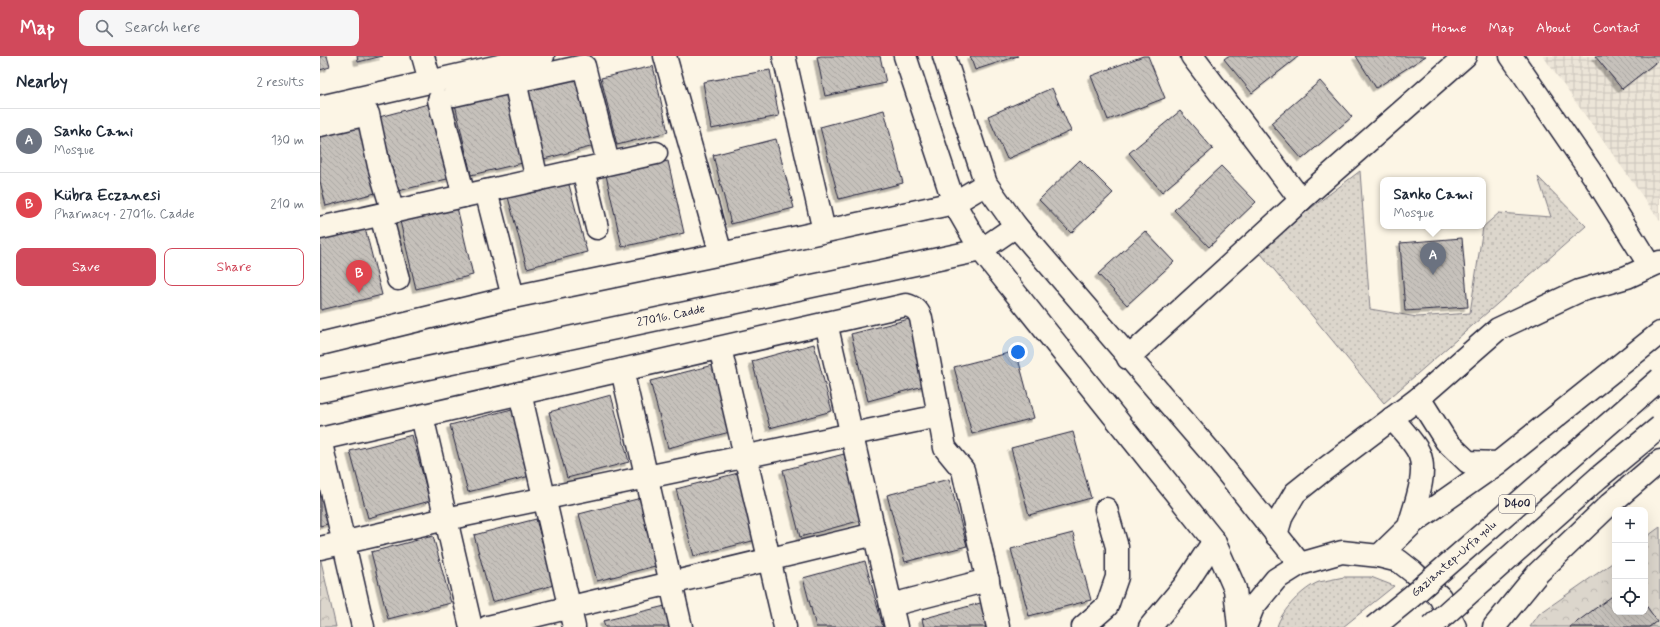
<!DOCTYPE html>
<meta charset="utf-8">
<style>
:root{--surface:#fff;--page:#f6f6f7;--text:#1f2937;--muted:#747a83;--line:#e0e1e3;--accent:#d1495b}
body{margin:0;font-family:Mynerve,sans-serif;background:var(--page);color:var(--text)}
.controls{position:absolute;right:12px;bottom:12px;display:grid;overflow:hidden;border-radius:8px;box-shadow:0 4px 16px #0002}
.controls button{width:36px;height:36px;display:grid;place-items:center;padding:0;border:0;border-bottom:1px solid var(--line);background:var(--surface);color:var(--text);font:20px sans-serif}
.you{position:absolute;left:698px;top:296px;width:14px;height:14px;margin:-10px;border:3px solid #fff;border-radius:50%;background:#1a73e8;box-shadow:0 0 0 6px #1a73e833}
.badge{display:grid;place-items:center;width:26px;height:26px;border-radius:50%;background:var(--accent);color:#fff;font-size:13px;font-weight:700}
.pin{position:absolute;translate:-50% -33px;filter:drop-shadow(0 1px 2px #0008)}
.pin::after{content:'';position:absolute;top:21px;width:14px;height:12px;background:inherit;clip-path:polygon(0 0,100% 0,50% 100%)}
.popup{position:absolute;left:1060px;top:121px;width:106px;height:52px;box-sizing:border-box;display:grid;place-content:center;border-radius:8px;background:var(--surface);filter:drop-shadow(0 1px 3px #0005);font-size:13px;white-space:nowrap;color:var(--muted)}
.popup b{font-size:15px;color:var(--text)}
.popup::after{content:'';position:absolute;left:50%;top:100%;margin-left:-8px;border:8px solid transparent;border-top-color:var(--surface)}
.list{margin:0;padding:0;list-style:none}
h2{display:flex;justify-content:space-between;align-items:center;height:52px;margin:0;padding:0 16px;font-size:17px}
h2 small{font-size:13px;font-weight:400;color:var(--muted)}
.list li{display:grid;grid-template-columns:26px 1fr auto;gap:12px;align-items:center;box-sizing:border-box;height:64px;padding:0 16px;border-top:1px solid var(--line)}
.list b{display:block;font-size:15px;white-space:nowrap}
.list p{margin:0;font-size:13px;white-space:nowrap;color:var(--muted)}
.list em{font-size:13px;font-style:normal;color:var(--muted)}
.actions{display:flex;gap:8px;padding:12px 16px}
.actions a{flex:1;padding:9px 0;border:1px solid var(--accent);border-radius:8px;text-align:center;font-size:14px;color:var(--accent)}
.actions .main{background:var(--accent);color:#fff}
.icon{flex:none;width:22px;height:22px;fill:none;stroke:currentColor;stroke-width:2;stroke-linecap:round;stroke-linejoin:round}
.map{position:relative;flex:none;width:1340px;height:571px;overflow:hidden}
header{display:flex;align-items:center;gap:24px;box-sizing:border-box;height:56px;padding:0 20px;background:var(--accent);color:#fff}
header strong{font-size:19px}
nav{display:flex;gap:22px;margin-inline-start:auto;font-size:14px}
.search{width:280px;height:36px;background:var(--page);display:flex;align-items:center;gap:10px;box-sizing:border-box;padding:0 14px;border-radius:8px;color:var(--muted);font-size:15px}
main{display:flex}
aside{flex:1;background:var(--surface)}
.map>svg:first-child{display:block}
</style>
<header>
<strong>Map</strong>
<div class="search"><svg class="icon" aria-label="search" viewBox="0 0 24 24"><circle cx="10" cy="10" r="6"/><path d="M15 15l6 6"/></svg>Search here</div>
<nav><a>Home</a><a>Map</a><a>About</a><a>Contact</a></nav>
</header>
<main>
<aside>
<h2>Nearby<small>2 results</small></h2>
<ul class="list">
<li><span class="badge" style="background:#6b7280">A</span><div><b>Sanko Cami</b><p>Mosque</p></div><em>130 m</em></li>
<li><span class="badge" style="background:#e0444e">B</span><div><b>Kübra Eczanesi</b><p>Pharmacy · 27016. Cadde</p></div><em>210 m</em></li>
</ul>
<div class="actions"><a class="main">Save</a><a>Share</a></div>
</aside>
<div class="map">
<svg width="1340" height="571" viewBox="0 0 1340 571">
<defs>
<pattern id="industrial-grid" width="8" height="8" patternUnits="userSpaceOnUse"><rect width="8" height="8" fill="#ece5d8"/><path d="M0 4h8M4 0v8" fill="none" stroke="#cac4ba"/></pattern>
<pattern id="grass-dots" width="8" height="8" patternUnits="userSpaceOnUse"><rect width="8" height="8" fill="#dcd6cc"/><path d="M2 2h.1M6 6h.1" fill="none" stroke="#bcb7b0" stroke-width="1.8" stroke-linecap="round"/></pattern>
<pattern id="park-crowns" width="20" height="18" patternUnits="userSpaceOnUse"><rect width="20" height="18" fill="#dcd6cc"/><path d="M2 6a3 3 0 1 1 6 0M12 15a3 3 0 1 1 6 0" fill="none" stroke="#bcb7b0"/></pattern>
<pattern id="building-back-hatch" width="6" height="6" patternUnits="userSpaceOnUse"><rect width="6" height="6" fill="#c6c1bb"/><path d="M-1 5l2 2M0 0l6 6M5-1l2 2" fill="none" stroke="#aaa6a2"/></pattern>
<filter id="shadow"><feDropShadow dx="-3.5" dy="3.5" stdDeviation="0" flood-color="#0004"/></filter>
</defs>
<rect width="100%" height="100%" fill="#fcf5e5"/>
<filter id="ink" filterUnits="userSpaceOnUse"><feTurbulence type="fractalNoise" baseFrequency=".025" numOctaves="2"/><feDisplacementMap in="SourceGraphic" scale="8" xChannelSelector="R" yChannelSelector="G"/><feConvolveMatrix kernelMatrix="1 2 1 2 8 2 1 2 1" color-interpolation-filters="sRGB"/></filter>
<g filter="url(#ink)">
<path fill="url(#industrial-grid)" d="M1223,0h117v165z"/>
<path fill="url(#grass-dots)" stroke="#7f7c84" d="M1040,115l10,138 47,8 53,-4 13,-86 16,-14 52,4 -13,-40 48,49 -202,177 -127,-154z
M1024,521h27l23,9 -51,41h-66c4,-16 26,-39 42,-45 8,-2 17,-3 25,-5z"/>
<path fill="url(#park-crowns)" stroke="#7f7c84" d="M1340,471v100h-130l9,-13 76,-53v51h30v-74z
M0,505h1l15,66h-16z"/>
<path fill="url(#building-back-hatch)" stroke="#22223b" filter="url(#shadow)" d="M0,0h7l3,11 -10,3z
M37,0h26l-25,6z
M501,0h59l6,27 -61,13 -8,-39z
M650,0h48l-43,14z
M823,0h5l17,42 -57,22 -17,-44z
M908,0h71l-47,37 -28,-34z
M1036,0h70l-50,32z
M1275,0h65v3l-38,30z
M333,10l15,66 -51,13 -16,-67z
M450,14l9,46 -68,13 -8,-47z
M259,15l19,74 -54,14 -19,-74z
M1000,25l32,36 -50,42 -31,-36z
M732,32l19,43 -64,28 -19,-43z
M191,35l16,71 -56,13 -16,-71z
M112,47l19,75 -53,13 -19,-74z
M564,54l19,73 -64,16 -19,-72z
M860,55l33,38 -51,43 -33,-39z
M40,62l19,74 -53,14 -6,-25v-53z
M456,83l18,69 -63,16 -18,-69z
M760,104l33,33 -42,40 -32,-33z
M348,105l16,72 -62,14 -16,-72z
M901,110l35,36 -47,45 -35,-37z
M248,125l19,71 -60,16 -19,-71z
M136,147l17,72 -57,14 -17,-72z
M44,168l18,71 -61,15 -1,-75z
M825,175l29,31 -47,43 -29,-31z
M1142,182l6,69 -63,4 -5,-68z
M593,262l18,66 -63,17 -17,-67z
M494,288l18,67 -62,17 -18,-67z
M696,295l18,67 -62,16 -18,-67z
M393,309l17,67 -62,16 -18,-67z
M291,339l18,67 -62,16 -18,-66z
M192,353l18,67 -62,16 -18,-67z
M753,376l18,66 -62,17 -18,-67z
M92,379l18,66 -62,17 -18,-67z
M524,398l18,66 -62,17 -17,-67z
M0,411l15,55 -15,4z
M418,417l18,67 -62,16 -18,-67z
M629,423l18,67 -62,16 -18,-67z
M321,442l18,67 -62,16 -18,-67z
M216,463l18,66 -62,17 -18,-67z
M753,477l18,67 -62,16 -18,-67z
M113,480l18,67 -63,16 -17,-67z
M545,505l18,66h-67l-13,-49z
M1295,538v18h30v-8l12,17 -8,6h-79z
M664,546l7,25h-67l-2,-8z
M345,550l4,21h-64l-2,-6z"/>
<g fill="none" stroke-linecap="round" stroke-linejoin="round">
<defs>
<g id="minor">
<path d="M103,0l7,25"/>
<path d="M345,0l56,198"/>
<path d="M464,0l40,175"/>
<path d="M585,0l49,147 27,47 233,291 21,48 4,38"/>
<path d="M624,0l42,128 30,42 198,230 86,108"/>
<path d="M872,0l109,144"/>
<path d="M1191,0l84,122 55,88"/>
<path d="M192,12l25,112"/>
<path d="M134,39l130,-29 24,97"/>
<path d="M119,44l25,96"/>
<path d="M0,51l223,-51"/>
<path d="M0,69l48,-11 11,52 14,46"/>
<path d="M263,113l14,59"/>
<path d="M166,135l170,-38"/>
<path d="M61,159l17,64"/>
<path d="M0,172l166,-37 27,106"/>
<path d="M506,267l70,304"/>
<path d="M0,288l193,-47 208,-43 233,-51 32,-19"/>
<path d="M400,292l65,279"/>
<path d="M808,302l173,-158 164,-144"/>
<path d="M302,314l59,257"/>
<path id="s1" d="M0,335l661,-141 35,-24"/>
<path d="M200,337l54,234"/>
<path d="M102,360l49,211"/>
<path d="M0,383l586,-134c8,2 12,5 15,13l24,130 18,22 35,157"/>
<path d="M0,383l43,188"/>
<path d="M956,479l6,-20 13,-22 30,-24 94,-71 79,-69 81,-38 48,-14 33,-15"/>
<path d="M0,492l126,-29 493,-103"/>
<path d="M571,549l97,-25"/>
<path d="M168,571l387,-93"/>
<path d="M763,571l24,-21 10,-29v-30l-11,-38"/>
<path d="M830,571l35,-42 29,-44"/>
</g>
<path id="major" d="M925,571l8,-20 23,-28 24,-15 42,-12 37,4 20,5 14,11 27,25 15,30"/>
<path id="highway" d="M1099,342l27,43 22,21 30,1
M1072,362c8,10 22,24 27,35 9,20 -4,52 -10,73
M1059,500l35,-34 84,-59 162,-130
M1174,571l44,-54 72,-69 50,-43"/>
</defs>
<use href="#minor" stroke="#22223b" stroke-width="25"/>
<use href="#major" stroke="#22223b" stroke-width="25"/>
<use href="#highway" stroke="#22223b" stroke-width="25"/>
<use href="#minor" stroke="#fcf5e5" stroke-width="22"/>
<use href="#major" stroke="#fcf5e5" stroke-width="22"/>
<use href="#highway" stroke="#fcf5e5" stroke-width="22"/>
<defs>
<g id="highway-bridge">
<path id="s2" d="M1054,571l38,-31 248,-217"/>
<path d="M1111,571l167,-149 62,-51"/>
</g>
</defs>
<use href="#highway-bridge" stroke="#22223b" stroke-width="25" stroke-linecap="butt"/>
<use href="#highway-bridge" stroke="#fcf5e5" stroke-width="22"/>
</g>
</g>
<g text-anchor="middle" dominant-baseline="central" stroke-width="4" stroke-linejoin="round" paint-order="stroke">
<rect fill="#fcf5e5" stroke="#63616e" stroke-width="1" x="1179" y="439" width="36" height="18" rx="3"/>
<g font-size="11" font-weight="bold" fill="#22223b">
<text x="1197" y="448">D400</text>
</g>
<g font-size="12" fill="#22223b" stroke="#fcf5e5">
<text stroke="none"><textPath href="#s1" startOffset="359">27016. Cadde</textPath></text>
<text stroke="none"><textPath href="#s2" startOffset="105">Gaziantep-Urfa yolu</textPath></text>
</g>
</g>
</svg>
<div class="controls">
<button>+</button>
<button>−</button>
<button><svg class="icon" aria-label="locate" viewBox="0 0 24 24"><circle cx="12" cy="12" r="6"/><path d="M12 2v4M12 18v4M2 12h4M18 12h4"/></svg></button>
</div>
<div class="you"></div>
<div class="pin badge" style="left:1113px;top:219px;background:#6b7280">A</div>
<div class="popup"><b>Sanko Cami</b>Mosque</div>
<div class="pin badge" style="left:39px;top:237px;background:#e0444e">B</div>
</div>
</main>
